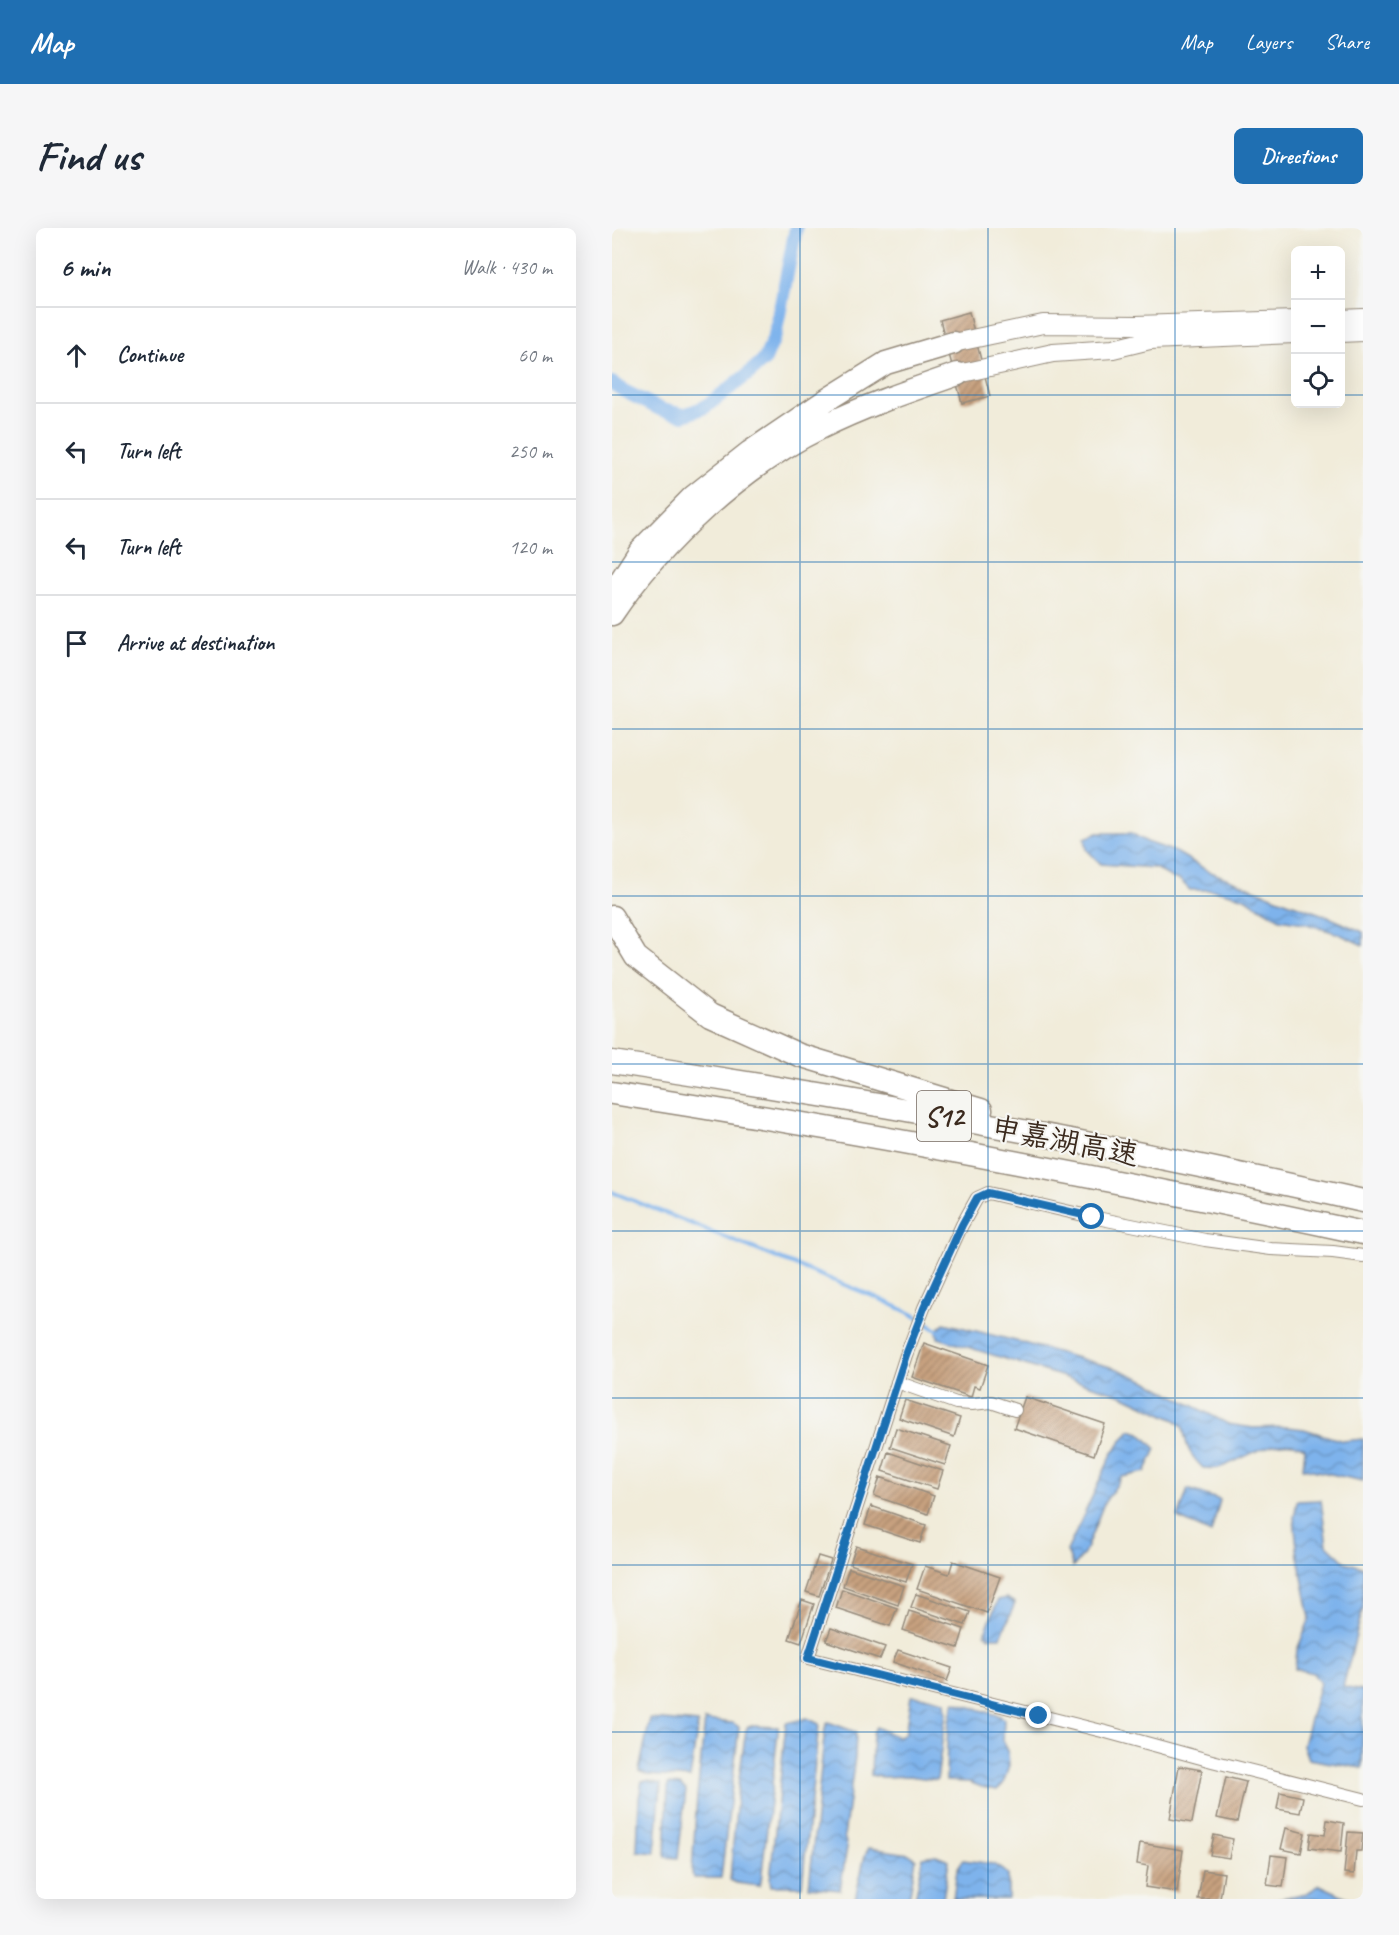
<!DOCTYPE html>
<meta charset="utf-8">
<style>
:root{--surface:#fff;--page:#f6f6f7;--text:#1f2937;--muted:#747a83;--line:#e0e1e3;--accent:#1f6fb2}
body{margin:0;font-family:Caveat,"LXGW WenKai TC",sans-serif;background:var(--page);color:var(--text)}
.controls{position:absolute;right:18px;top:18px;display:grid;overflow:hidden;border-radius:9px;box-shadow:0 6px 24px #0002}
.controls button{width:54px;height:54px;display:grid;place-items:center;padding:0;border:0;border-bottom:2px solid var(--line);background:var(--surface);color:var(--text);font:30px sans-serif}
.stop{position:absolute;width:18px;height:18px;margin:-14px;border:4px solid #1f6fb2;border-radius:50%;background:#fff}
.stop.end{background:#1f6fb2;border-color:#fff;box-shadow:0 2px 6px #0008}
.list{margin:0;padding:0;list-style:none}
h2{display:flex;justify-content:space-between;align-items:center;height:78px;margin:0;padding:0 24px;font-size:26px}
h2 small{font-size:20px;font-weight:400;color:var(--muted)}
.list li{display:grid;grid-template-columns:39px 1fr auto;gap:18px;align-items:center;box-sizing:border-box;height:96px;padding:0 24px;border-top:2px solid var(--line)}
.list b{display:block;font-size:22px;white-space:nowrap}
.list em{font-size:20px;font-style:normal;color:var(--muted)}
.icon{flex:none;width:33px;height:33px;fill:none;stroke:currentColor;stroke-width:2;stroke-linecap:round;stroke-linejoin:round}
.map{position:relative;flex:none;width:751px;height:1671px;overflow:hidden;border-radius:9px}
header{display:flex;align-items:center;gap:36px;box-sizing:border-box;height:84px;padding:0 30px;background:var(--accent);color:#fff}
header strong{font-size:28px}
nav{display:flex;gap:33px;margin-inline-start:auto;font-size:21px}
.intro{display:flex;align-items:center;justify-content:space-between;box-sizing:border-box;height:144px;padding:0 36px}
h1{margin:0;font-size:42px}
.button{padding:15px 27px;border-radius:9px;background:var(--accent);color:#fff;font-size:21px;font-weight:700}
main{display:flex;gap:36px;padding:0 36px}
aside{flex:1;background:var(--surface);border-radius:9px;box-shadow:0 6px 24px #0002}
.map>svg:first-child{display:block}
</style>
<header>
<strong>Map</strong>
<nav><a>Map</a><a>Layers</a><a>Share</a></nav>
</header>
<div class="intro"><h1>Find us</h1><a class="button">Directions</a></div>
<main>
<aside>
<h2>6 min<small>Walk · 430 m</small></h2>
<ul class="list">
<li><svg class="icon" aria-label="ahead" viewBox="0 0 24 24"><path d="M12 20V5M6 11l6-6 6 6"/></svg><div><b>Continue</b></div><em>60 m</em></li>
<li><svg class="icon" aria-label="left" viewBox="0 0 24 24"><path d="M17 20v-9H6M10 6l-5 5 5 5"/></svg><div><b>Turn left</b></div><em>250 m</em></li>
<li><svg class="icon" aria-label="left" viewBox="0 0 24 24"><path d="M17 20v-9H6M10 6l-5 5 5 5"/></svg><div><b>Turn left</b></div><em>120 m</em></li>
<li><svg class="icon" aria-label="arrive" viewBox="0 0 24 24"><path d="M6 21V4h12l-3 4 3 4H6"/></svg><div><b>Arrive at destination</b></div></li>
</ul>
</aside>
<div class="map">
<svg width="751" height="1671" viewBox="0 0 751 1671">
<defs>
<pattern id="water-waves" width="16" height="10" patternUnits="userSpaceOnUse" patternTransform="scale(1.5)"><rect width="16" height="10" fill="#7eb3ec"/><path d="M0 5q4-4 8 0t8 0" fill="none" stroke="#6892bf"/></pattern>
<pattern id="building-hatch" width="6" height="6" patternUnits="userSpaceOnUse" patternTransform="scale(1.5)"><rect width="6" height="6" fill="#c7a17f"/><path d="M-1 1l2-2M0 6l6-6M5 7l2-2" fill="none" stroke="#a38367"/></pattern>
</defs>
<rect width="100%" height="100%" fill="#f6f6f2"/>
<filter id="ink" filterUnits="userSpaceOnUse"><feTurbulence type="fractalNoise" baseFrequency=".0167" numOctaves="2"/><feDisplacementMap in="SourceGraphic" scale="12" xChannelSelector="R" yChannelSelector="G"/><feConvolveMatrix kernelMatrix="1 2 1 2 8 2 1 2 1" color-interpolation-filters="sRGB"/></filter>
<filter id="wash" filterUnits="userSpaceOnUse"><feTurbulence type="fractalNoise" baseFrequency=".008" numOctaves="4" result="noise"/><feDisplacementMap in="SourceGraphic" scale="24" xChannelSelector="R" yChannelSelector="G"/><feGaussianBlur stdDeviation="1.35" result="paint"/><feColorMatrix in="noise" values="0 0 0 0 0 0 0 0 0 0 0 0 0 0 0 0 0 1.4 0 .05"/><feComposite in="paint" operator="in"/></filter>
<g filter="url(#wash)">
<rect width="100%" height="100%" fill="#f1ecda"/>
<path fill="url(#water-waves)" stroke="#5c6e85" stroke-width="1.5" d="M486,605h33l16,9 29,10 32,19 82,32 34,12 39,17v13l-24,-11 -35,-11 -24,-4 -37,-22 -28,-7h-25l-10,-10 -8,-2 -17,-10 -54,-4 -14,-14 -2,-12z
M332,1095l68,17 106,29 26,11 84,44 25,4 34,-1 17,2 39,12 20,-2v42l-60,-13 2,-20c-29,-15 -60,12 -87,20 -4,1 -10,0 -15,0 -15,-15 -16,-20 -20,-41l-8,-7 -53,-25 -184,-57 -1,-7z
M518,1202l10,3 16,16 -11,23 -23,5 -18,26 -20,51 -11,13 -6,-16 45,-97z
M576,1261l32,11 -9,33 -33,-15z
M709,1272l6,45 18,17 18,5v41l-20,79 20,4 -1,77 -54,-9 -5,-14 17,-62 -7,-10 -18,-4 2,-19 13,-32 -12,-61 -4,-39 3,-17z
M394,1370l9,5 -14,34h-12l-4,-4 13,-33z
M299,1468l17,1 17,4 1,12 -9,67 -28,-4 -26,1 -12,-2 2,-42 3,-6 22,10 7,-3z
M343,1474l45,14 4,3 -1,23 5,11 1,13 -6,18 -6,6 -15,-3 -13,-5 -23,-1c1,-21 -1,-61 9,-79z
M195,1490l12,6 -17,162h-31l-1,-6 16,-157z
M38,1491l48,4 -8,55 -42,-3 -9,-4z
M93,1492l28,3 6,4 -18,151h-28l-1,-7 5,-75z
M216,1494l28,10 -1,25 -11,79 3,11 -7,43 -31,-3 16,-159z
M136,1498l30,1v5l-17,149 -2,5 -23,-3 -6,-3 8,-95 8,-55z
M30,1553h7l12,3 -6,69 -18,-2 2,-53z
M56,1556l12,1 6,5 -8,68 -13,-1z
M257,1620l40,6 7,5 -7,40h-54l10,-44z
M324,1627l13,5 -6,39h-28l8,-42z
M351,1632l30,4 15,10v25h-55l4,-30z
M708,1657l30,14h-73l30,-6z"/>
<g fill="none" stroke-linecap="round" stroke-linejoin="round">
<path stroke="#7eb3ec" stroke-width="4" d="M0,964l268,107 32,15 30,19"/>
<path stroke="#7eb3ec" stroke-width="14" d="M0,155l12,8 38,19 22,5 21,-8 42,-32 18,-16 10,-24 21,-107"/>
</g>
<g id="blocks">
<path fill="url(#building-hatch)" d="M357,84l21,84 -28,7 -22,-83z
M312,1115l64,22 -8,23 -6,-2 -3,11 -59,-20z
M413,1169l80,27 -11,31 -80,-27z
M293,1172l55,18 -6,19 -55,-19z
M284,1200l55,18 -6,19 -55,-18z
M276,1224l55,19 -6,18 -55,-18z
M268,1249l54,19 -6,18 -54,-18z
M259,1278l55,19 -6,18 -55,-18z
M244,1318l56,18 -6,18 -56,-18z
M206,1328l13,4 -12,36 -13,-4z
M341,1333l47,16 -13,36 -70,-24 8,-23 24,8z
M237,1340l55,18 -6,19 -55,-19z
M230,1361l55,19 -7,18 -54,-18z
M304,1366l54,18 -5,13 -54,-18z
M190,1372l12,4 -13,39 -12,-4z
M297,1383l55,18 -6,19 -55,-18z
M219,1400l54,19 -5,12 -54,-18z
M286,1422l54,18 -5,13 -54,-19z
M567,1538l23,4 -10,53 -22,-4z
M614,1549l20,5 -9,40 -20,-4z
M668,1564l23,5 -3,16 -23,-4z
M715,1592l17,3 -3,29 -32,-4 2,-15 14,2z
M674,1600l19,5 -4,20 -20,-4z
M736,1604l15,1 -2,18h-5l-2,23 -10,-1z
M602,1607l19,4 -4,19 -19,-3z
M528,1615l43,7 -6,42 -32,-5 3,-21 -11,-2z
M659,1627l16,2 -4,30 -16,-2z
M591,1642l21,3 -4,26h-22z"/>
</g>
</g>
<g filter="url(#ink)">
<use href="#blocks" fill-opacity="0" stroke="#968b7c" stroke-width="1.5"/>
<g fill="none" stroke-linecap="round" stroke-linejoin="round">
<defs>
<path id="street" d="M751,1028l-30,-4 -62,-3 -66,-9 -113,-23 -104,-24 -11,5 -15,27 -38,83 -18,47 -98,303 298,74 106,29 151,38
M285,1154l59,21 16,1 19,-2 24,8"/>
<path id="secondary" d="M728,91l23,-1
M728,105l23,-1
M341,115l90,-19 93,1 160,-5
M346,146l95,-21 60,-4 37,-9 146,-6"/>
<path id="highway" d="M0,366l28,-43 53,-54 57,-45 75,-51 61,-38 67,-20
M0,386c48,-72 131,-149 210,-187 44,-22 90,-37 136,-53
M0,689l24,40 74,58 89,40 182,55
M0,834c252,38 503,83 751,139
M0,865c252,39 502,86 751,140"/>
</defs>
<use href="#street" stroke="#968b7c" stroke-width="14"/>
<use href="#secondary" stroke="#968b7c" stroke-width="20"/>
<use href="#highway" stroke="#968b7c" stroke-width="25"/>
<use href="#street" stroke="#fff" stroke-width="12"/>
<use href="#secondary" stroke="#fff" stroke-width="18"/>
<use href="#highway" stroke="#fff" stroke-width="22"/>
</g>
</g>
<g fill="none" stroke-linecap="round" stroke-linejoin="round" filter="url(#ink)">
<path stroke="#1f6fb2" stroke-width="8" d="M427,1488l-231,-58 98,-303 18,-47 38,-83 15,-27 11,-5 104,24"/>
</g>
<path fill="none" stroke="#1f6fb2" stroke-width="1.5" stroke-opacity="0.55" d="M188,0v1671M376,0v1671M563,0v1671M0,167h684M728,167h23M0,334h751M0,501h751M0,668h751M0,836h751M0,1003h751M0,1170h751M0,1337h751M0,1504h751"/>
<g text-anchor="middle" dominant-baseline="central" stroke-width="4.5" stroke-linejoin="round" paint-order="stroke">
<rect fill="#f6f6f2" stroke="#73675e" stroke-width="1.5" x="305" y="863" width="54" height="50" rx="4.5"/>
<g font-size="28" font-weight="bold" fill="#3b2a1e">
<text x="332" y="888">S12</text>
</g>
<g font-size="30" fill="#3b2a1e" stroke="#f6f6f2">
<text transform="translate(453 913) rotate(11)">申嘉湖高速</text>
</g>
</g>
</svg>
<div class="controls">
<button>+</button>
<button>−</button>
<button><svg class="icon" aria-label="locate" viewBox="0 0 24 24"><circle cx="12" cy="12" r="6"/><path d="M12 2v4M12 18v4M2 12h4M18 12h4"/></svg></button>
</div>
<div class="stop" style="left:480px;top:989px"></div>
<div class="stop end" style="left:427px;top:1488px"></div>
</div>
</main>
